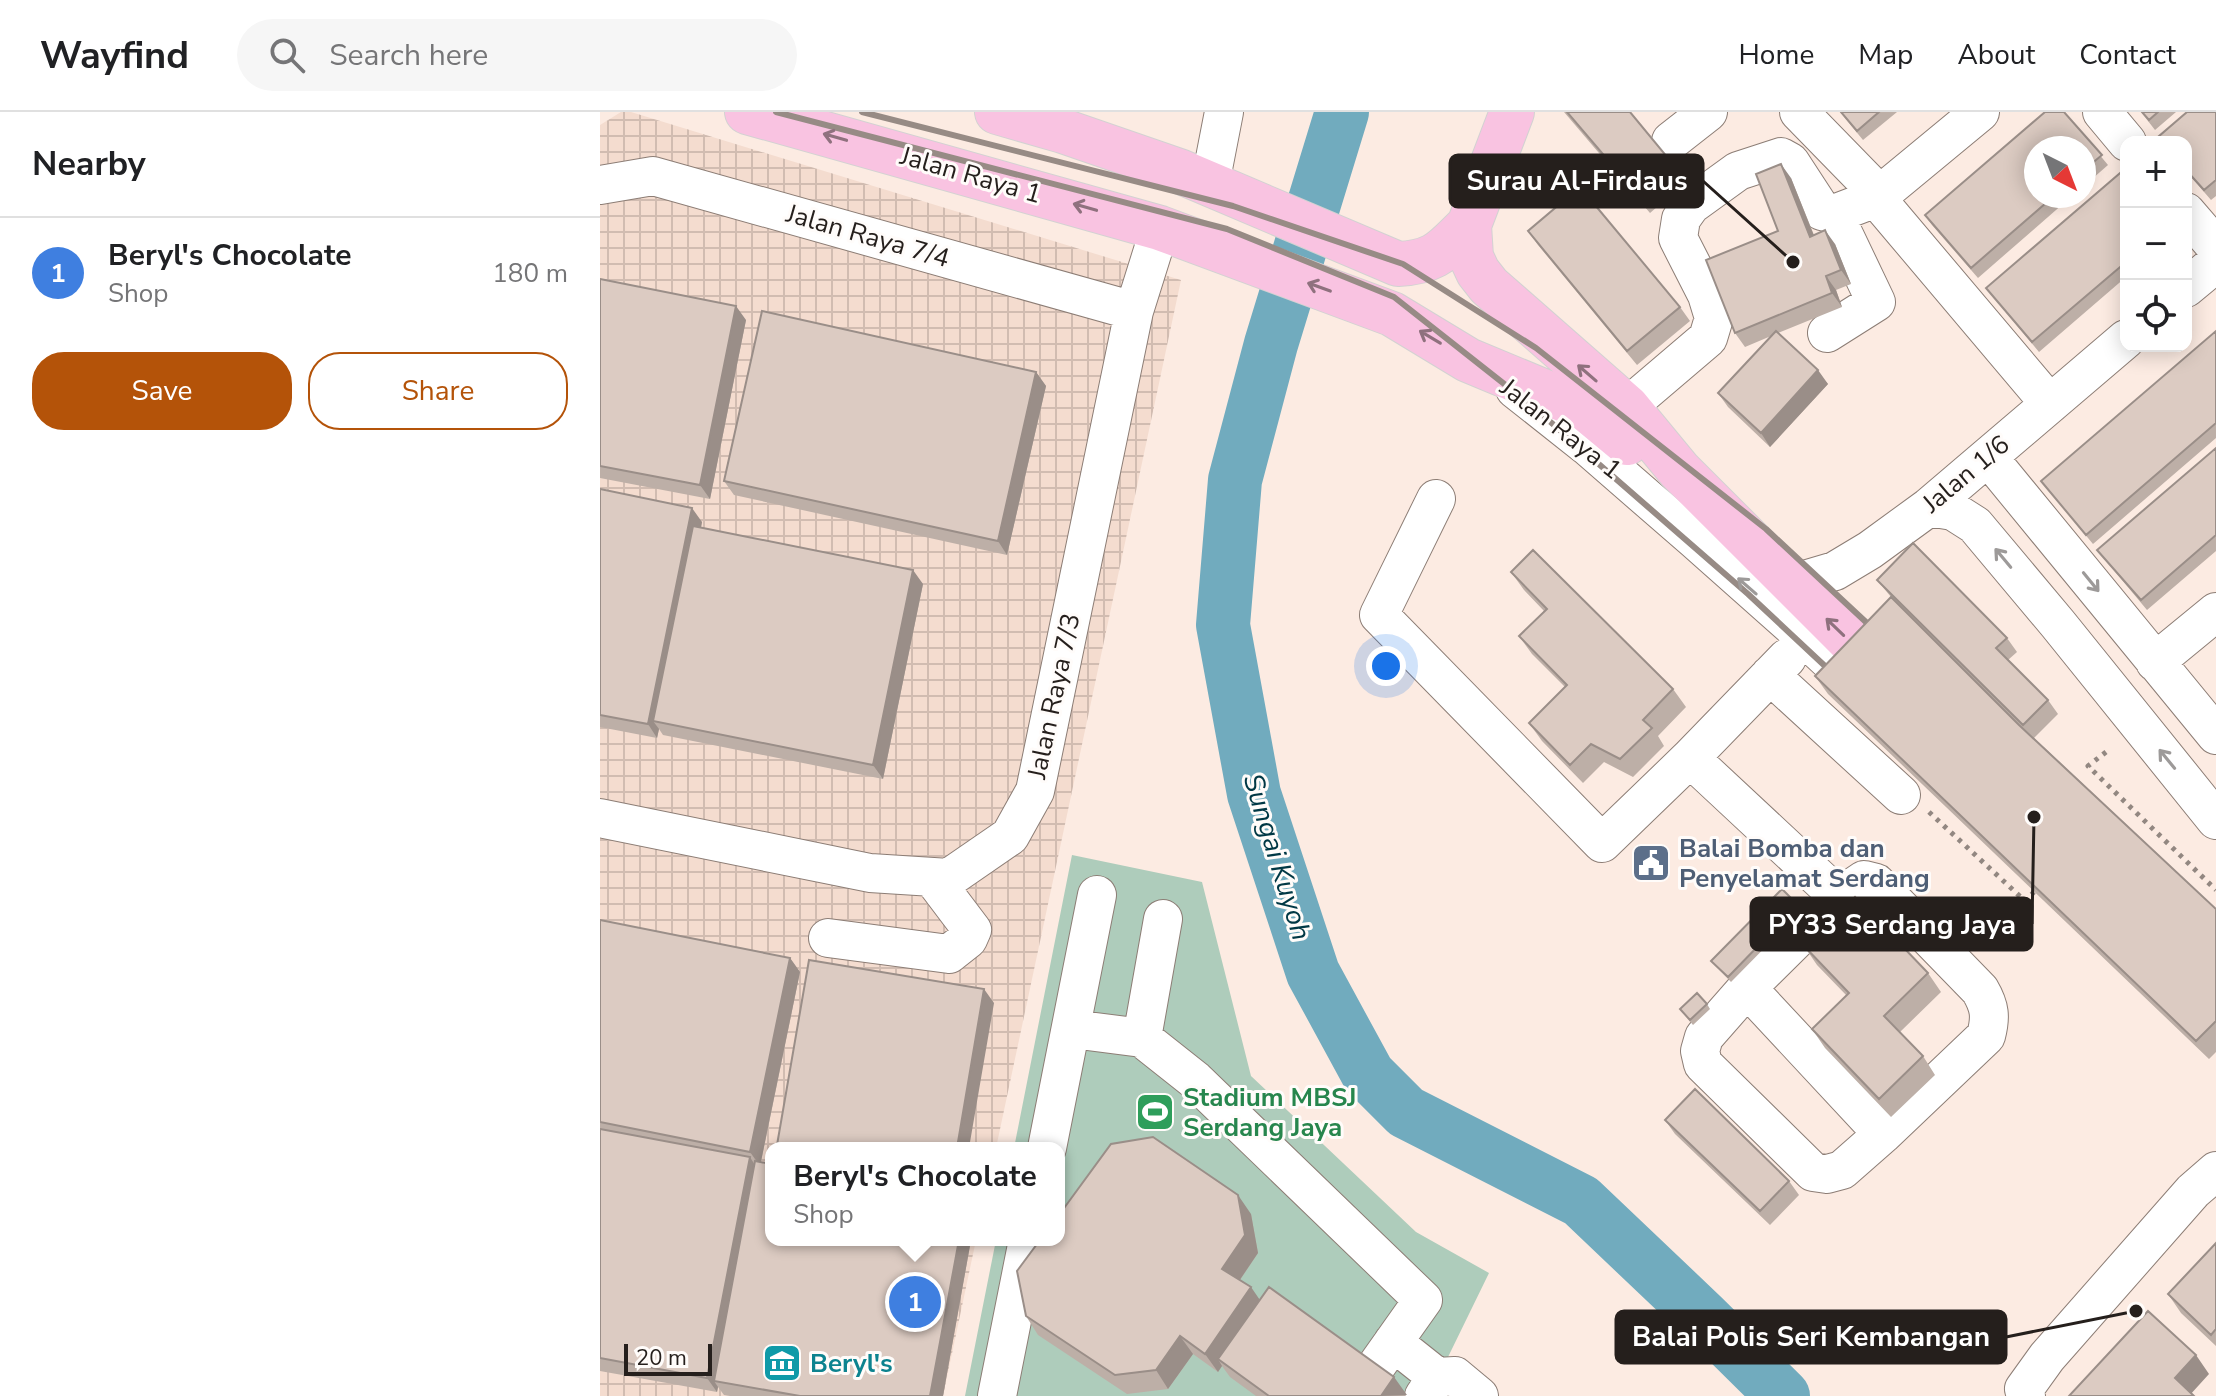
<!DOCTYPE html>
<meta charset="utf-8">
<style>
:root{--surface:#fff;--page:#f6f6f6;--text:#202124;--muted:#757577;--line:#e0e0e0;--accent:#b45309}
body{margin:0;font-family:"Nunito Sans",sans-serif;background:var(--page);color:var(--text)}
.controls{position:absolute;right:24px;top:24px;display:grid;overflow:hidden;border-radius:16px;box-shadow:0 4px 20px #0003}
.controls button{width:72px;height:72px;display:grid;place-items:center;padding:0;border:0;border-bottom:2px solid var(--line);background:var(--surface);color:var(--text);font:40px sans-serif}
.compass{position:absolute;left:1424px;top:24px;width:72px;height:72px;border-radius:50%;background:var(--surface);box-shadow:0 4px 20px #0003;rotate:138deg}
.scale{position:absolute;left:24px;bottom:20px;width:88px;box-sizing:border-box;padding-left:8px;border:4px solid #251f1c;border-top:0;font-size:22px;line-height:28px;white-space:nowrap;color:#251f1c;-webkit-text-stroke:6px #fffcfa;paint-order:stroke}
.you{position:absolute;left:786px;top:554px;width:28px;height:28px;margin:-20px;border:6px solid #fff;border-radius:50%;background:#1a73e8;box-shadow:0 0 0 12px #1a73e833}
.badge{display:grid;place-items:center;width:52px;height:52px;border-radius:50%;background:var(--accent);color:#fff;font-size:26px;font-weight:700}
.pin{position:absolute;translate:-50% -50%;border:4px solid #fff;box-shadow:0 2px 8px #0006}
.popup{position:absolute;left:165px;top:1030px;width:300px;height:104px;box-sizing:border-box;display:grid;place-content:center;border-radius:16px;background:var(--surface);filter:drop-shadow(0 2px 6px #0005);font-size:26px;white-space:nowrap;color:var(--muted)}
.popup b{font-size:30px;color:var(--text)}
.popup::after{content:'';position:absolute;left:50%;top:100%;margin-left:-16px;border:16px solid transparent;border-top-color:var(--surface)}
.list{margin:0;padding:0;list-style:none}
h2{display:flex;justify-content:space-between;align-items:center;height:104px;margin:0;padding:0 32px;font-size:34px}
h2 small{font-size:26px;font-weight:400;color:var(--muted)}
.list li{display:grid;grid-template-columns:52px 1fr auto;gap:24px;align-items:center;box-sizing:border-box;height:112px;padding:0 32px;border-top:2px solid var(--line)}
.list b{display:block;font-size:30px;white-space:nowrap}
.list p{margin:0;font-size:26px;white-space:nowrap;color:var(--muted)}
.list em{font-size:26px;font-style:normal;color:var(--muted)}
.actions{display:flex;gap:16px;padding:24px 32px}
.actions a{flex:1;padding:18px 0;border:2px solid var(--accent);border-radius:32px;text-align:center;font-size:28px;color:var(--accent)}
.actions .main{background:var(--accent);color:#fff}
.icon{flex:none;width:44px;height:44px;fill:none;stroke:currentColor;stroke-width:2;stroke-linecap:round;stroke-linejoin:round}
.map{position:relative;flex:none;width:1616px;height:1284px;overflow:hidden}
header{display:flex;align-items:center;gap:48px;box-sizing:border-box;height:112px;padding:0 40px;background:var(--surface);border-bottom:2px solid var(--line)}
header strong{font-size:38px}
nav{display:flex;gap:44px;margin-inline-start:auto;font-size:28px}
.search{width:560px;height:72px;background:var(--page);display:flex;align-items:center;gap:20px;box-sizing:border-box;padding:0 28px;border-radius:44px;color:var(--muted);font-size:30px}
main{display:flex}
aside{flex:1;background:var(--surface)}
.map>svg:first-child{display:block}
</style>
<header>
<strong>Wayfind</strong>
<div class="search"><svg class="icon" aria-label="search" viewBox="0 0 24 24"><circle cx="10" cy="10" r="6"/><path d="M15 15l6 6"/></svg>Search here</div>
<nav><a>Home</a><a>Map</a><a>About</a><a>Contact</a></nav>
</header>
<main>
<aside>
<h2>Nearby<small></small></h2>
<ul class="list">
<li><span class="badge" style="background:#3f7fe0">1</span><div><b>Beryl's Chocolate</b><p>Shop</p></div><em>180 m</em></li>
</ul>
<div class="actions"><a class="main">Save</a><a>Share</a></div>
</aside>
<div class="map">
<svg width="1616" height="1284" viewBox="0 0 1616 1284">
<defs>
<pattern id="industrial-grid" width="8" height="8" patternUnits="userSpaceOnUse" patternTransform="scale(2)"><rect width="8" height="8" fill="#f4dccf"/><path d="M0 4h8M4 0v8" fill="none" stroke="#d1bcb1"/></pattern>
</defs>
<rect width="100%" height="100%" fill="#fcebe2"/>
<path fill="url(#industrial-grid)" d="M21,0h10l550,168 -185,868h-225v92h205l-33,156h-343v-1271z"/>
<path fill="#aeccbb" d="M472,743l130,27 49,194 165,156 73,41 -60,123h-464l31,-156h63v-92h-45z"/>
<g fill="none" stroke-linecap="round" stroke-linejoin="round">
<path stroke="#71abbe" stroke-width="54" d="M742,0l-71,232 -36,136 -12,145 31,169 59,179 55,101 38,38 175,89 122,116 80,79"/>
<defs>
<path id="minor" d="M1199,0l81,83
M1502,0l25,30
M1071,29l37,-29
M610,72l14,-72
M0,73l53,-9 481,135
M1276,86l174,206
M1586,100l30,35
M1586,176l30,-25
M1227,221l49,-31 -42,-88
M915,277l72,57 107,93 97,86 75,70
M1027,295l81,-69 6,-20 -7,-23 -29,-57 3,-19 10,-14 47,-34 43,-14 9,5 32,49 12,3 42,-16 104,-86
M1388,345l228,278
M836,387l-57,116 223,228 88,-85 149,139
M1329,395l24,4 22,14 83,99 158,196
M1191,472l44,-13 35,-21 59,-43 197,-168
M1555,550l61,-50
M1170,563l131,120
M1090,646l97,-100
M0,706l270,55 79,5 61,-42 25,-45 99,-480 26,-83
M1264,768l12,3 104,107c10,17 11,27 6,46l-103,98 -41,36 -15,4 -14,-2 -110,-108 -3,-13 4,-14 43,-49 92,-91z
M228,826l121,16 19,-15 4,-9 -40,-53
M1147,876l136,146
M472,917l70,9 53,42 228,220 -68,96
M542,926l21,-119
M447,1036l50,-253
M793,1230l44,35 -13,19
M837,1265l18,-1 24,20
M397,1284l31,-156
M1426,1284l-2,-7 23,-32 146,-166 23,-20"/>
<path id="major" d="M147,0l413,116 232,86 76,46 118,49 41,34
M397,0l66,19 116,40 219,93c39,-2 45,-14 71,-39
M912,0l-43,113 2,32 7,15 11,14 138,121 52,63 213,213"/>
</defs>
<use href="#minor" stroke="#8c7d75" stroke-width="40"/>
<use href="#major" stroke="#d3d2d2" stroke-width="46"/>
<path stroke="#928781" stroke-width="5" stroke-dasharray="4 6" stroke-linecap="butt" d="M1506,640l-18,14 128,124
M1329,700l96,89 9,-9"/>
<use href="#minor" stroke="#fff" stroke-width="38"/>
<use href="#major" stroke="#f9c3e1" stroke-width="44"/>
<path stroke="#978b85" stroke-width="6" d="M176,0l451,117 167,68 137,108 217,189 93,87
M262,0l371,94 170,58 133,84 230,181 116,108"/>
</g>
<path fill="#bdafa7" d="M964,0h66l43,52 13,18 -36,31z
M1240,0h57l-34,28z
M1445,0h19l44,53 -24,21v-38h-48v48h36l-94,82 -46,-53 -7,-10z
M1541,0h35l-21,18z
M1616,0v84l-5,4 -25,-29v-29h-25l-3,-5z
M1526,56v109l-87,75 -53,-64z
M1191,66l23,57 21,9 16,40 -15,6 6,17 -64,26 50,51 -58,63 -42,-40 -10,-14 53,-57 -26,11 -10,-14 43,-102z
M928,119l152,76 10,14 -53,44 -99,-120z
M0,167l146,41 -36,179 -110,-21z
M1616,219v107l-123,106 -52,-63z
M436,260l10,14 -39,169 -273,-60 -10,-14z
M1616,336v103l-69,59 -50,-60z
M0,377l102,33 -1,6 222,56 -40,195 -220,-44 -4,-6 -2,9 -57,-11z
M911,460l162,117 13,18 -28,29 6,10 -31,31 -29,-15 -21,21 -41,-42 -13,-18 36,-36 -33,-33 -13,-18 25,-25 -20,-21z
M1277,468l130,58 10,14 -9,8 40,40 10,14 -24,24 182,171v143l-7,7 -381,-365 -13,-18 76,-79z
M1198,793l4,5 -71,72 -20,-21z
M0,808l190,38 10,14 -39,190 10,78h200l-28,156h-213l-6,-1 -6,-8 -1,5 -117,-21z
M1204,834l124,27 13,19 -41,40 23,24 12,19 -44,42 -66,-69 -13,-19 35,-33 -30,-31z
M1107,892l3,5 -17,16 -13,-16z
M1065,1008l124,61 10,14 -29,30 -95,-91z
M651,1102l7,39 -18,27 20,20 134,77 12,19h-150l-26,-19 -8,-11 -4,6 -25,-18 -25,35 -41,5 -89,-59 -12,-19z
M1616,1131v103l-35,-33 -13,-19z"/>
<path fill="#9a8e88" d="M1181,52l10,14 29,73 -10,-14z
M1225,118l10,14 16,40 -10,-14z
M1226,164l10,14 6,17 -10,-14z
M136,194l10,14 -36,179 -10,-14z
M1218,258l10,14 -58,63 -9,-14z
M436,260l10,14 -39,169 -9,-14z
M92,396l10,14 -41,200 -8,-1 6,8 -2,9 -9,-14z
M313,458l10,14 -40,195 -10,-14z
M190,846l10,14 -40,194 -10,-14z
M384,877l10,14 -25,145h-12z
M150,1045l9,15 -45,209 4,6 -1,5 -10,-14z
M638,1083l13,19 7,39 -23,34 -13,-18z
M359,1128h12l-28,156h-13z
M651,1175l13,19 -46,53 4,7 -4,6 -13,-18z
M580,1224l13,18 -25,35 -12,-19z
M1596,1243l13,19 -20,22 -14,-18z
M794,1265l13,18 -26,1z"/>
<path fill="#dccbc2" stroke="#9a8e88" stroke-width="2" d="M967,0h63l43,52 -36,30z
M1241,0h38l-22,19z
M1445,0h19l38,43 -18,15v-22h-48v48h18l-83,72 -46,-53z
M1542,0h16l-9,8z
M1587,0h29v68l-12,10 -18,-20v-28h-24l-4,-5z
M1181,52l29,73 15,-7 16,40 -15,6 6,17 -97,40 -29,-73 72,-29 -22,-57z
M1526,56v94l-94,80 -46,-54z
M980,75l100,120 -53,44 -99,-120z
M0,167l136,27 -36,179 -100,-19z
M162,199l274,61 -38,169 -274,-60z
M1176,219l42,39 -57,63 -43,-40z
M1616,219v92l-130,112 -45,-54z
M1616,336v87l-75,65 -44,-50z
M0,377l92,19 -44,216 -48,-9z
M93,414l220,44 -40,195 -220,-44z
M1313,431l94,95 -11,10 52,52 -25,25 -146,-145z
M933,438l140,139 -30,31 9,8 -32,31 -29,-15 -21,21 -41,-42 38,-38 -48,-49 28,-27 -36,-37z
M1291,485l128,128 197,184v112l-20,20 -381,-365z
M1182,777l16,16 -70,72 -17,-16z
M1255,785l73,76 -44,43 39,40 -44,43 -67,-70 37,-36 -45,-47z
M0,808l190,38 -40,194 -150,-30z
M209,848l175,29 -27,159h-164l-16,-3z
M1097,881l10,11 -17,16 -10,-11z
M1095,977l94,92 -29,30 -95,-91z
M0,1017l150,28 -43,221 -107,-20z
M553,1025l85,58 7,40 -23,34 29,18 -46,67 -25,-18 -24,34 -41,5 -89,-59 -9,-45 23,-31h19v-25l52,-71z
M155,1049l16,3v76h188l-29,156h-130l-86,-15z
M1616,1131v86l-5,6 -43,-41z
M669,1175l125,90 -13,19h-112l-51,-37z
M1548,1199l48,44 -21,23 19,18h-125z"/>
<defs><path id="oneway-shaft" d="M-6 0H5M1.5-3L5.5 0L1.5 3" fill="none" stroke-width="1.6" stroke-linecap="round" stroke-linejoin="round" transform="scale(2)"/></defs>
<g stroke="#8f717e">
<use href="#oneway-shaft" transform="translate(235 25) rotate(-164)"/>
<use href="#oneway-shaft" transform="translate(485 95) rotate(-164)"/>
<use href="#oneway-shaft" transform="translate(719 175) rotate(-160)"/>
<use href="#oneway-shaft" transform="translate(830 225) rotate(-149)"/>
<use href="#oneway-shaft" transform="translate(987 261) rotate(-139)"/>
<use href="#oneway-shaft" transform="translate(1235 515) rotate(-136)"/>
</g>
<g stroke="#9d9a99">
<use href="#oneway-shaft" transform="translate(1403 446) rotate(-130)"/>
<use href="#oneway-shaft" transform="translate(1491 470) rotate(51)"/>
<use href="#oneway-shaft" transform="translate(1147 474) rotate(-139)"/>
<use href="#oneway-shaft" transform="translate(1567 647) rotate(-129)"/>
</g>
<defs>
<symbol id="civic-square" viewBox="-11 -11 22 22"><rect x="-9" y="-9" width="18" height="18" rx="4" fill="#5c6f8a" stroke="#fffcfa"/><path d="M-.6-6.5H3V-4.5H.6V-3L4-1V1h2V6H-6V1h2V-1L-.6-3ZM-1.2 2.5V6h2.4V2.5Z" fill="#fff"/></symbol>
<symbol id="stadium-square" viewBox="-11 -11 22 22"><rect x="-9" y="-9" width="18" height="18" rx="4" fill="#2e9e5b" stroke="#fffcfa"/><path d="M0-5a6.5 5 0 1 0 0 10a6.5 5 0 1 0 0-10ZM-3.5-1.8h7v3.6h-7Z" fill="#fff"/></symbol>
<symbol id="museum-square" viewBox="-11 -11 22 22"><rect x="-9" y="-9" width="18" height="18" rx="4" fill="#0f9aa8" stroke="#fffcfa"/><path d="M0-6L6-3V-2H-6V-3ZM-5-1h2V3h-2ZM-1-1h2V3h-2ZM3-1h2V3H3ZM-6 4H6V6H-6Z" fill="#fff"/></symbol>
</defs>
<g fill-rule="evenodd">
<use href="#civic-square" x="1029" y="729" width="44" height="44"/>
<use href="#stadium-square" x="533" y="978" width="44" height="44"/>
<use href="#museum-square" x="160" y="1229" width="44" height="44"/>
</g>
<g text-anchor="middle" dominant-baseline="central" stroke-width="6" stroke-linejoin="round" paint-order="stroke">
<g font-size="26" fill="#251f1c" stroke="#fffcfa">
<text transform="translate(371 63) rotate(16)">Jalan Raya 1</text>
<text transform="translate(268 124) rotate(16)">Jalan Raya 7/4</text>
<text transform="translate(961 317) rotate(38)">Jalan Raya 1</text>
<text transform="translate(1366 362) rotate(-40)">Jalan 1/6</text>
<text transform="translate(454 584) rotate(-78)">Jalan Raya 7/3</text>
</g>
<g font-size="26" font-weight="bold" fill="#4e5e75" stroke="#fffcfa" text-anchor="start">
<text x="1079" y="736">Balai Bomba dan<tspan x="1079" dy="30">Penyelamat Serdang</tspan></text>
</g>
<g font-size="26" font-weight="bold" fill="#27864d" stroke="#fffcfa" text-anchor="start">
<text x="583" y="985">Stadium MBSJ<tspan x="583" dy="30">Serdang Jaya</tspan></text>
</g>
<g font-size="26" font-weight="bold" fill="#0d838f" stroke="#fffcfa" text-anchor="start">
<text x="210" y="1251">Beryl's</text>
</g>
<g font-size="28" font-style="italic" fill="#003845" stroke="#fffcfa">
<text transform="translate(677 745) rotate(73)">Sungai Kuyoh</text>
</g>
</g>
<path fill="none" stroke="#251f1c" stroke-width="3" d="M1193 150L1103 69M1434 705L1432 812M1536 1199L1406 1225"/>
<g fill="#251f1c" stroke="#fffcfa" stroke-width="3">
<circle cx="1193" cy="150" r="8"/>
<circle cx="1434" cy="705" r="8"/>
<circle cx="1536" cy="1199" r="8"/>
</g>
<g fill="#251f1c" stroke="#251f1c" stroke-width="3">
<rect x="850" y="43" width="253" height="52" rx="8"/>
<rect x="1151" y="786" width="281" height="52" rx="8"/>
<rect x="1016" y="1199" width="390" height="52" rx="8"/>
</g>
<g font-size="28" text-anchor="middle" font-weight="bold" fill="#fff">
<text x="977" y="78">Surau Al-Firdaus</text>
<text x="1292" y="822">PY33 Serdang Jaya</text>
<text x="1211" y="1234">Balai Polis Seri Kembangan</text>
</g>
</svg>
<div class="controls">
<button>+</button>
<button>−</button>
<button><svg class="icon" aria-label="locate" viewBox="0 0 24 24"><circle cx="12" cy="12" r="6"/><path d="M12 2v4M12 18v4M2 12h4M18 12h4"/></svg></button>
</div>
<svg class="compass" viewBox="-18 -18 36 36"><path d="M0-13l5 13h-10z" fill="#e53935"/><path d="M0 13l5-13h-10z" fill="#757577"/></svg>
<div class="scale">20 m</div>
<div class="you"></div>
<div class="pin badge" style="left:315px;top:1190px;background:#3f7fe0">1</div>
<div class="popup"><b>Beryl's Chocolate</b>Shop</div>
</div>
</main>
